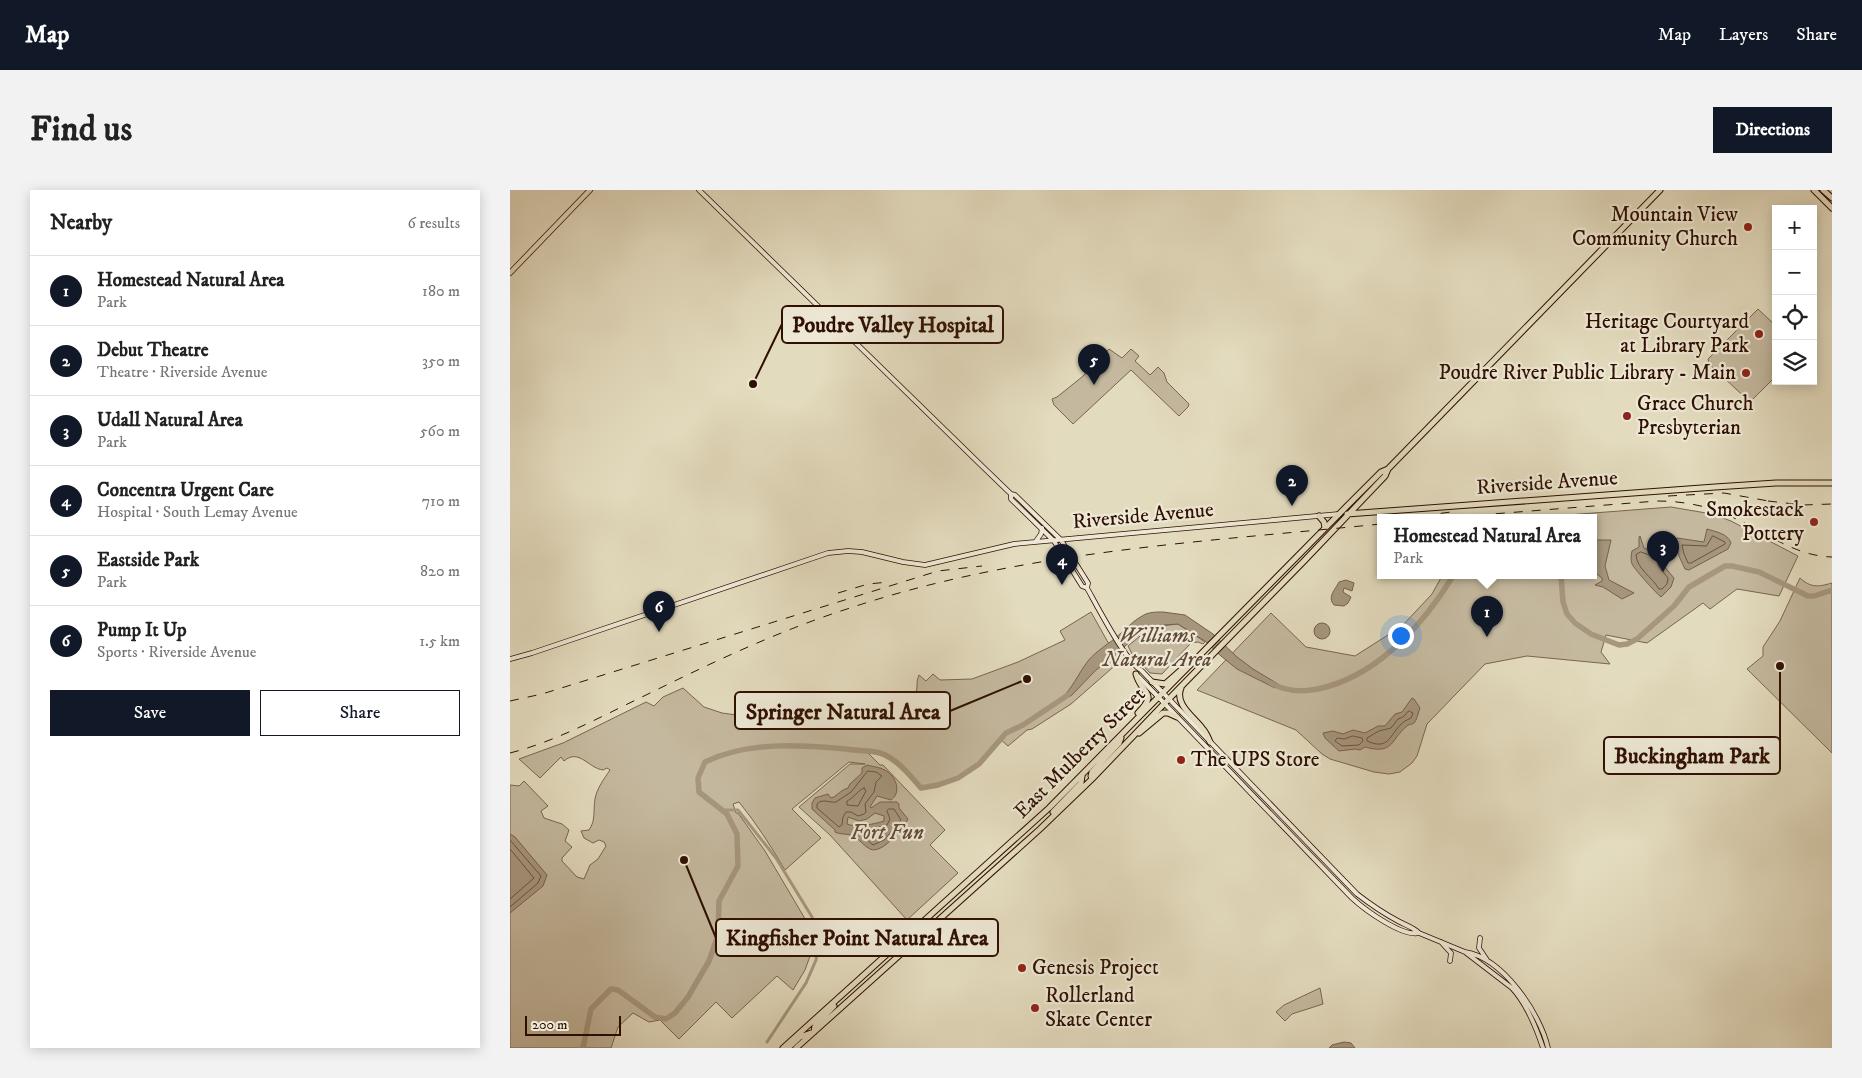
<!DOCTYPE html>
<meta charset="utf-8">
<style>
:root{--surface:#fff;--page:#f2f2f2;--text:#222;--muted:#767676;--line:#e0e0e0;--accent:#111827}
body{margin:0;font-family:"IM FELL DW Pica",serif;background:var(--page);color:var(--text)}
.controls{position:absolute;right:15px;top:15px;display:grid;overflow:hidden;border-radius:0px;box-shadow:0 2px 12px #0003}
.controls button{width:45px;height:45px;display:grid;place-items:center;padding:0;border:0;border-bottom:1px solid var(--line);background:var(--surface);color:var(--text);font:25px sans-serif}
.scale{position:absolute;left:15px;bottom:12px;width:96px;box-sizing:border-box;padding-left:5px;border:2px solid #2f0f01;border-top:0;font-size:14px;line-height:18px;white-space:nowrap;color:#2f0f01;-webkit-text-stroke:4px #ede8d5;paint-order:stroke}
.you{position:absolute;left:890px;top:445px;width:18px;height:18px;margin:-12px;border:4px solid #fff;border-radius:50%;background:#1a73e8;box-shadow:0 0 0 8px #1a73e833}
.badge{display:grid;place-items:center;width:32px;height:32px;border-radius:50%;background:var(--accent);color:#fff;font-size:16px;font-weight:700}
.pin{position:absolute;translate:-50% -41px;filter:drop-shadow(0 1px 2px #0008)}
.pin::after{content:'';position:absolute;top:26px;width:18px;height:15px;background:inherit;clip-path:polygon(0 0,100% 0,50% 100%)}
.popup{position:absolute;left:867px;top:324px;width:220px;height:65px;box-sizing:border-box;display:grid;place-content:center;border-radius:0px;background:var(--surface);filter:drop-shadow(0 1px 4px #0005);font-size:16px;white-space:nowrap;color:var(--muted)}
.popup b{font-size:19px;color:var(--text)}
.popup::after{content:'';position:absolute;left:50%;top:100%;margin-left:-10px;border:10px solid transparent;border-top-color:var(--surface)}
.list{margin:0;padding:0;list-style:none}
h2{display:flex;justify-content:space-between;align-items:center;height:65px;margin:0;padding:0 20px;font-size:21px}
h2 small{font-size:16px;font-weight:400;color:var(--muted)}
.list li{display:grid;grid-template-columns:32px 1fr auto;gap:15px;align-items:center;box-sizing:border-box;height:70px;padding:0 20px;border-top:1px solid var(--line)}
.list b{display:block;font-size:19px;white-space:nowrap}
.list p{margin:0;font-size:16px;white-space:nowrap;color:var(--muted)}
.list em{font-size:16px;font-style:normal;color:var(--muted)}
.actions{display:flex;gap:10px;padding:15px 20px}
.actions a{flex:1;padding:11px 0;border:1px solid var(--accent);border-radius:0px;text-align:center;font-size:18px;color:var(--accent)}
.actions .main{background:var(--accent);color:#fff}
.icon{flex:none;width:28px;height:28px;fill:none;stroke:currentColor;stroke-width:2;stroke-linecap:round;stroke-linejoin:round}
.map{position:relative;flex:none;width:1322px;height:858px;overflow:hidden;border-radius:0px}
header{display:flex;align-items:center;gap:30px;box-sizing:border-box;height:70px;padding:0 25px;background:var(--accent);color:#fff}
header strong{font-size:24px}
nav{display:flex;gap:28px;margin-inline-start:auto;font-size:18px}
.intro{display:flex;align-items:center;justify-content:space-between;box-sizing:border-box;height:120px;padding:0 30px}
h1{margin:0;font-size:35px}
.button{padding:12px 22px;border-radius:0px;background:var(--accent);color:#fff;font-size:18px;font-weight:700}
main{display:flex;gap:30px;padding:0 30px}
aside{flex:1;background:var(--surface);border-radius:0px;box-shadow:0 2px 12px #0003}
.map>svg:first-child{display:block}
</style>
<header>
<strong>Map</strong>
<nav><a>Map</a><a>Layers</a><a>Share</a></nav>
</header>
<div class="intro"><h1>Find us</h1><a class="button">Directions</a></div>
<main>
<aside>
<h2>Nearby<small>6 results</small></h2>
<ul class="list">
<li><span class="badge">1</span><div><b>Homestead Natural Area</b><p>Park</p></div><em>180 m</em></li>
<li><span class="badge">2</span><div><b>Debut Theatre</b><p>Theatre · Riverside Avenue</p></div><em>350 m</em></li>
<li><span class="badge">3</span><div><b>Udall Natural Area</b><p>Park</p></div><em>560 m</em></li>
<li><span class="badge">4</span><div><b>Concentra Urgent Care</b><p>Hospital · South Lemay Avenue</p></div><em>710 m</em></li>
<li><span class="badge">5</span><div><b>Eastside Park</b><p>Park</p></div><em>820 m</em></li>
<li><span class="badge">6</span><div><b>Pump It Up</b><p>Sports · Riverside Avenue</p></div><em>1.5 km</em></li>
</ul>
<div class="actions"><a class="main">Save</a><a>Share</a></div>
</aside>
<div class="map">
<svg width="1322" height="858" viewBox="0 0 1322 858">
<rect width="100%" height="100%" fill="#e3dbbe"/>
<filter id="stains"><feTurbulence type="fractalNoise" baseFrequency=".004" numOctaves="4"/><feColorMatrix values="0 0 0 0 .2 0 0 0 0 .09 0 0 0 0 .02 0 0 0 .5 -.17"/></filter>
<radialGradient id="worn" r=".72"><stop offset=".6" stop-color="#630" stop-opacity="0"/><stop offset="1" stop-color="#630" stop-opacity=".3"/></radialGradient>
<path fill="#c4b89e" stroke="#7a6450" d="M1248,119l18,17v50l-26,26 -41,-38 -1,-5z
M599,159l13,9 9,-9 8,7 -4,5 15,14 8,-8 6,6 3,9 22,22 -1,3 -9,9 -48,-46 -58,54 -19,-19 -2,-6 5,-2 25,-20z
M1161,317l41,7 19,7 67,35 -19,40 -42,-7 -27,20 -7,-6 -56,40 -41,-8 -5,17 9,12 -83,-8 -42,8 -58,60 -10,32 -5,7 -12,9 -11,2 -15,-2 -44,-13 -8,-5 -26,-24 -99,-40 74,-77 35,34 49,9 47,-30 30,-32 10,-18h151v-58h-64z
M1290,388c11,10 18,9 32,5v170l-85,-84 16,-13v-9l17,-26z
M581,422l28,50 -48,42 -39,25 -5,1 -19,16 -8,-7c-6,8 -13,18 -21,25 -16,14 -37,20 -58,24 -16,-18 -29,-34 -54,-36l13,13h3l62,65 -15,15 28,28 -51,47 -77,-85 -31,-28 51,-43h15l-16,-2 -57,47 29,29 -36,32c-14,-24 -29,-47 -46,-68l-6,2 3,9h2l27,38 46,78 -1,27 -5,14 -12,20 -16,-14 -45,42 -16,-16 -37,37 -19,-19 -11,2 -16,-9 -15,14 -7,21h-101v-263l9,1 5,-5 24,25 -7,5 3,7 18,6 7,6 -4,11 7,6 -10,11v3l15,16 7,2 6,-14 8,-6 8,-13 -2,-4 -5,-2 -6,3 -9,-5 -3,-7 8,-1c7,-10 4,-19 6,-31 2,-11 9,-20 15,-29l-3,-2 -4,2c-15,-2 -24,-22 -39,-9l-3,-4 -21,21 -21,-19 44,-16 83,-41 8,4 9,-9 20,-9 21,19 18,6 22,3 56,4 95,-10c11,-4 21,-9 22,-23 0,-5 0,-7 2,-12l7,6 7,-7 7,6 32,-1 46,-17 47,-22 -5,-9z
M668,434l27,18 -2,2 -5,-2 -7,1 -29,31 -12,-1 -18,-19 -4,-8 23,-19z
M810,798l3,16 -31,10 -7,7 -9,-9 8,-7z"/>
<path fill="#a6967e" stroke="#76604c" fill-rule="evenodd" d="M1197,339c9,3 20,4 24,14l-3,6 -39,21 -4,-1 -6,-13 -4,-15 2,-3 27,4z
M1130,346l4,12 10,4 4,-2 5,15 11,13 -3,9 -10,10c-3,-2 -24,-25 -27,-30 -4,-4 -3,-11 -2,-16l7,-4v-10z
M1083,350h18l-6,26 4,14 25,13 -12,6 -19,-12 -8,-2 7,-4v-3l-9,-7z
M836,390l8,3 -2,8 -8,-3 -1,4 8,5 -3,6 -4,3 -10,-1c-7,-8 1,-15 5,-23z
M653,422l22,3 28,19 24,23 16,12 25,15 -3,4 -38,-19 -16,-13 -16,-15 -27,-17 -14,1 -12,1 -10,6 -47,39 -24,25 -10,3c11,-10 17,-25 27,-38 9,-11 21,-17 32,-27 8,-7 14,-14 24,-19 5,-3 13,-3 19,-3z
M804 441a8 8 0 1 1 16 0a8 8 0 1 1-16 0Z
M902,508l2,1 6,9c-2,5 -3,12 -6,15 -5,3 -3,0 -7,3 -17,14 -13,29 -42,21l-5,3 -5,-1 -16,2 -14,-13 -2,-5 10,-2 10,3 10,-4 12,3 13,-7h7l10,-12 7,-2z
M357,575c7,2 14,2 21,7 9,7 13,21 3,28l-14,-4 -7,11 1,1 9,-6h17l2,2v4l9,11c-5,9 -26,36 -38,30 -6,-3 -10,-9 -15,-12 -6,-4 -14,-2 -20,-5v-2l-23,-21v-6l3,-5 13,-4 3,4 3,-1 9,-7 5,-2 2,-4 12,-11v-5zM365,623l9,3v5c-9,3 -28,7 -37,3l1,-7 11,4 8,-2z
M0,644l5,3 32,38 -4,11 -33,27z
M834,852l7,1 4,5h-26l3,-3z"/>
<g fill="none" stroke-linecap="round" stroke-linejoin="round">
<path stroke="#6a5240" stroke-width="1" d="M1203,346l12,6v2l-34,19h-3l-4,-9 -2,-9 24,1z
M1131,362l14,5 4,10 9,11 -1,6 -5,5h-3c-7,-12 -22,-20 -23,-34z
M899,521l4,2 -2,5c-2,1 -4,2 -6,3 -15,10 -14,31 -38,20v-3l12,-7 12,-3 7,-9 5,-2z
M843,546l9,2 1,3 -4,4 -17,1 -7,-5 2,-3 7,1z
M358,581l8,1 6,4 -6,6 -2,10 -9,12 1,8 -2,2 -6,2 -7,-4h-5l-3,5 -1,8 -3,2 -22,-19v-4c5,-6 12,-1 19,-2l15,-10z
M354,598l2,3 -8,15 -11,-1v-4c8,-4 10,-10 17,-13z
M379,619h5l7,11 -17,20 -11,5 -13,-11 -1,-2 28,-7 3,-6 -3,-8z
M0,650l31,36 -3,7 -28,24
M0,659l24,29 -24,21"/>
<path stroke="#a6967e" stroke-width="3" d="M212,620h16l38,48 36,59 7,16 -3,27 -10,23 -39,59"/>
<path stroke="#a6967e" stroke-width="5.5" d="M1051,386l2,26 4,12 8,9 16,11 28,11 8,-1 10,-5 37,-33 15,-19 36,-21h7l27,6 49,24h6l18,-6
M761,493c17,10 37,9 55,4 55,-15 99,-65 127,-111
M73,858l8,-39 20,-20 7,1 37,27 11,2 9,-6 13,-16 21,-36 9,-26 1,-34 19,-35 -1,-32 -10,-20 -28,-22 -1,-14 7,-16c44,-21 94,-17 141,-13 10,2 24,1 34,4 16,5 30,22 41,35l17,-3 20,-7 21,-14 27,-31 17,-8 45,-30"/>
<defs>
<path id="secondary" d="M189,0l284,277 28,27v5l43,42 28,45 5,2c9,16 40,76 54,82l216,224c13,10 26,19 41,27 7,4 15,6 21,12l46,19 47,36c15,16 24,39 31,60
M501,304l4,1 46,45 27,43 -1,5
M526,351l5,-7 1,-6
M0,469l22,-6 296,-100 20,-2 14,1 41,10 22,3 89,-21 325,-30
M628,486l214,222c13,12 50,39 67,35
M970,748l-1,10 8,12
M931,752l10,11 -1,8
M955,762c38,6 75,61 83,96"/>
<path id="primary" d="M0,83l80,-83"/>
<path id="highway" d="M1304,0l18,18
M1313,0l9,8
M837,324l368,-27 61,-4h56
M809,326l5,6 1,6
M626,484c6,22 23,17 2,39
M642,492l13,2 17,-15
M671,498c-7,16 13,29 21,40 4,4 6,9 8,14
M629,543l24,-20h5l9,4
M582,589l-1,-3 1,-4 27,-29 2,-5
M543,622l28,-29 1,-7
M304,842l1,-6 19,-20
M273,858l266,-240 298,-302 34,-34 7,-3 272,-279
M278,858l12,-11 11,-4
M286,858l244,-219 52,-50 69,-72 144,-147 80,-84 3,-7"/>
</defs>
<use href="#secondary" stroke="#2f0f01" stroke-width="5.5"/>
<use href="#primary" stroke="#2f0f01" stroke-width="6"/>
<use href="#highway" stroke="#2f0f01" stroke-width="7"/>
<use href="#secondary" stroke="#ede8d5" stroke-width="4"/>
<use href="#primary" stroke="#e3dbbe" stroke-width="4.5"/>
<use href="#highway" stroke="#e3dbbe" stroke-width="5"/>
<path stroke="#2f0f01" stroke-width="1" stroke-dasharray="9 9" stroke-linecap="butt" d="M1158,306l56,-3 50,9
M1258,311l35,4 29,-1
M895,328l46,-6
M932,328l215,-17c26,0 52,5 75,16 34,15 62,39 100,40
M328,403l30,-9 21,-2
M0,511l32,-7 396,-123 44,-5
M0,563c47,-12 90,-36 134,-57 67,-33 134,-65 206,-88 171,-57 352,-66 531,-84"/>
</g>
<g fill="#8f2418" stroke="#ede8d5" stroke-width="2">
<circle cx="1238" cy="37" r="5"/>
<circle cx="1249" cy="144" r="5"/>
<circle cx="1236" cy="183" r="5"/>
<circle cx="1117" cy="226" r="5"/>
<circle cx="1304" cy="332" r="5"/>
<circle cx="671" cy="570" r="5"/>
<circle cx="512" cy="778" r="5"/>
<circle cx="525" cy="818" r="5"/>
</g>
<g text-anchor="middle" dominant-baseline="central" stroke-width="4.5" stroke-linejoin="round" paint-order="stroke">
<g font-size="21" fill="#2f0f01" stroke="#ede8d5" text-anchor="end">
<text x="1228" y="25">Mountain View<tspan x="1228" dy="24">Community Church</tspan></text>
<text x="1239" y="132">Heritage Courtyard<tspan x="1239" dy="24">at Library Park</tspan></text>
<text x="1226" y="183">Poudre River Public Library - Main</text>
<text x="1127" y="214" text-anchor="start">Grace Church<tspan x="1127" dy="24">Presbyterian</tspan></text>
<text x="1294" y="320">Smokestack<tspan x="1294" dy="24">Pottery</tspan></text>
<text x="681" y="570" text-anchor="start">The UPS Store</text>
<text x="522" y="778" text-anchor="start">Genesis Project</text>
<text x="535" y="806" text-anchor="start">Rollerland<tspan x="535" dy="24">Skate Center</tspan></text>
</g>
<g font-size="21" fill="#2f0f01" stroke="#ede8d5">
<text transform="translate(1037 293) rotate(-4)">Riverside Avenue</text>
<text transform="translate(633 326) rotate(-5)">Riverside Avenue</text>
<text transform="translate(570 563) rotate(-45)">East Mulberry Street</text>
</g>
<g font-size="21" font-style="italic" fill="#634a38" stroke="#ede8d5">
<text x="647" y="446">Williams<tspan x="647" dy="24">Natural Area</tspan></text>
<text x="377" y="643">Fort Fun</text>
</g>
</g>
<path fill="none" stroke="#2f0f01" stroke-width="2" d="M243 194L272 134M517 489L440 521M1270 476L1270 565M174 670L206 748"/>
<g fill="#2f0f01" stroke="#ede8d5" stroke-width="2">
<circle cx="243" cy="194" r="5"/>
<circle cx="517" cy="489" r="5"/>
<circle cx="1270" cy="476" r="5"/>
<circle cx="174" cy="670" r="5"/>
</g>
<g fill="#ede8d5" stroke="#2f0f01" stroke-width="2">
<rect x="272" y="116" width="221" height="37" rx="5"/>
<rect x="225" y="502" width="215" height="37" rx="5"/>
<rect x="1094" y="547" width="176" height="37" rx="5"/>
<rect x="206" y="729" width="282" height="37" rx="5"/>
</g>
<g font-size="22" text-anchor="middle" font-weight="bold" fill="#2f0f01">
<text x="383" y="142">Poudre Valley Hospital</text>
<text x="333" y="529">Springer Natural Area</text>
<text x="1182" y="573">Buckingham Park</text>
<text x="347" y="755">Kingfisher Point Natural Area</text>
</g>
<rect width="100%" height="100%" filter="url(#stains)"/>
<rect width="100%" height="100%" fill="url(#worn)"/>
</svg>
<div class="controls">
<button>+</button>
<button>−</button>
<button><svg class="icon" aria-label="locate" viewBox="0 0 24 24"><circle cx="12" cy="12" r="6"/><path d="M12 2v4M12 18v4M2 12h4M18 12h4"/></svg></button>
<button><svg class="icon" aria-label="layers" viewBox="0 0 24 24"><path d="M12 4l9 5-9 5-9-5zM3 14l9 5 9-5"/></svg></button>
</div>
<div class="scale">200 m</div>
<div class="you"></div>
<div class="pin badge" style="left:977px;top:447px">1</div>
<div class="popup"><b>Homestead Natural Area</b>Park</div>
<div class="pin badge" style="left:782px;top:316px">2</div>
<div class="pin badge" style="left:1153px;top:382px">3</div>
<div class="pin badge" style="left:552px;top:395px">4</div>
<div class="pin badge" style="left:584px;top:195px">5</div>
<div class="pin badge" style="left:149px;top:442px">6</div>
</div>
</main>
